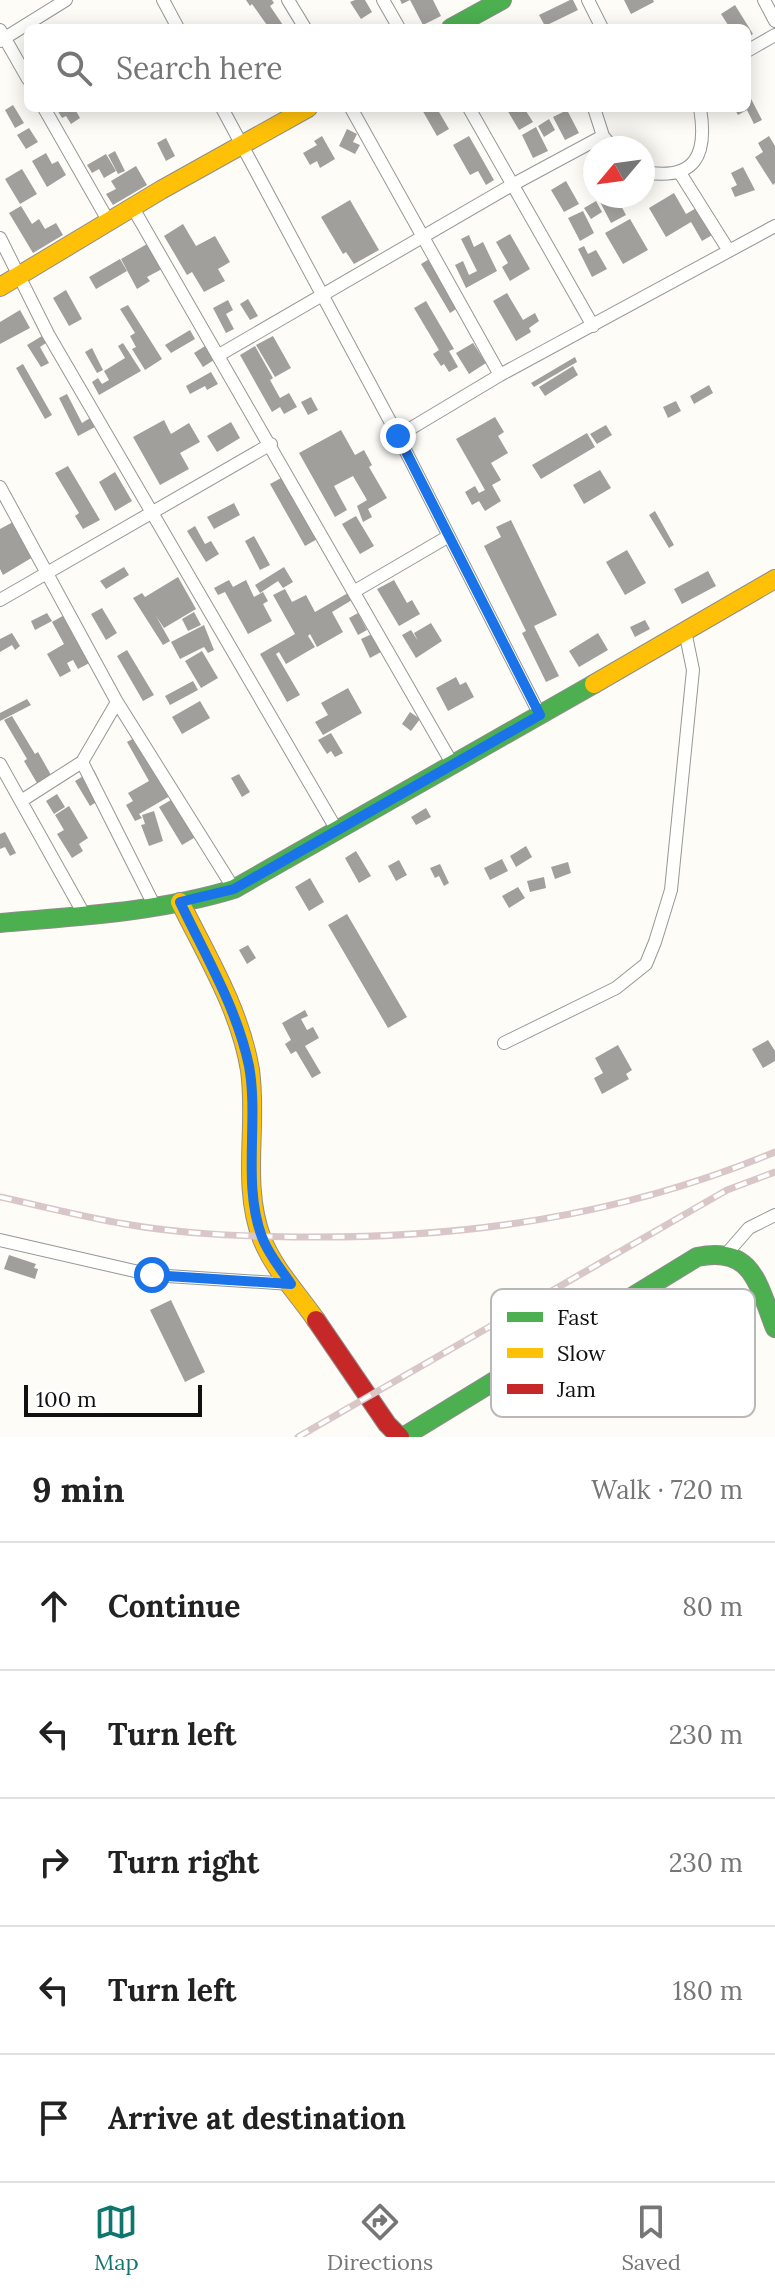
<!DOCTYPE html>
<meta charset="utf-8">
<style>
:root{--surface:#fff;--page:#f2f2f2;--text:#222;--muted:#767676;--line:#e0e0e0;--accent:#0f766e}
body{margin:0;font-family:Lora,serif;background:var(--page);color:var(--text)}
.compass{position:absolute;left:583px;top:136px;width:72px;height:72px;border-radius:50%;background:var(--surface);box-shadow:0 4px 20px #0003;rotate:241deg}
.scale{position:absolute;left:24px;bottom:20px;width:178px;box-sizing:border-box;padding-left:8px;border:4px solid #111;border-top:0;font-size:22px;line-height:28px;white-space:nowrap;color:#111;-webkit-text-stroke:6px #fff;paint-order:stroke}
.stop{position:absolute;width:24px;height:24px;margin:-18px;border:6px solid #1a73e8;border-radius:50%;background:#fff}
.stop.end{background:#1a73e8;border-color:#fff;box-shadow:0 2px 8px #0008}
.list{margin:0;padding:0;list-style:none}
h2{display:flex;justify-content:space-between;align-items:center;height:104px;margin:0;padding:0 32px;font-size:34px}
h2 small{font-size:26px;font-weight:400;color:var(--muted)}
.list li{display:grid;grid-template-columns:52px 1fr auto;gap:24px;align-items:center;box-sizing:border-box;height:128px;padding:0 32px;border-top:2px solid var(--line)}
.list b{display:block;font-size:30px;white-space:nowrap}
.list em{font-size:26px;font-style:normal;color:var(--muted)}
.icon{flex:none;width:44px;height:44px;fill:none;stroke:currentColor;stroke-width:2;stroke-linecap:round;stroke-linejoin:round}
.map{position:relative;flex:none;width:775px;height:1437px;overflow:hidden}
.search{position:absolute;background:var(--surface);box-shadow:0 4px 20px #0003;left:24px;right:24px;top:24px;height:88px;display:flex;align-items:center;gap:20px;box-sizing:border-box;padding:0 28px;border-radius:12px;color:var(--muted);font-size:30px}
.sheet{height:744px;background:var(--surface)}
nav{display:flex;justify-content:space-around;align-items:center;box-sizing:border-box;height:112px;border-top:2px solid var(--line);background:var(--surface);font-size:22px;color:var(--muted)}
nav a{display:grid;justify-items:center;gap:4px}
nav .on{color:var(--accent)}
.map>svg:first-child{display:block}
</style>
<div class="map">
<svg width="775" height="1437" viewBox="0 0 775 1437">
<rect width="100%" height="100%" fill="#fdfcf7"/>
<path fill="#a19f9c" d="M246,0h26l2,3 -4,3 15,22h-16l-17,-24 -2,2z
M355,0h10l7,12 -11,7 -11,-17z
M400,0h33l8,16 -18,9 -13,-25 -8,4z
M570,0h3l5,10 -33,16 -6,-11z
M624,0h29l1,2 -23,12z
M735,5l18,29 -6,4v-10h-17l-9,-14z
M747,91l15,29 -8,4 -7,-14 -9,5 -4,-7h13z
M13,105l11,18 -9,5 -10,-18z
M56,108h26l-6,3 4,7 -9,6 -5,-8 -4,2z
M421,108h25l-7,4 10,17 -12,7z
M506,108h18l9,14 -14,8z
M567,110l12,23 -14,7 -12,-23z
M549,119l6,11 -11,7 -6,-11z
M536,127l12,24 -15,7 -11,-23z
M29,128l9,14 -12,7 -9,-14z
M347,129l10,5 -4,8 7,3 -5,9 -16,-8z
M322,136l13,23 -15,9 -3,-7 -7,4 -7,-12 14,-8 -3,-4z
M469,136l25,44 -8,5 -8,-14 -8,4 -17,-30z
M769,136l6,10v37l-2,2 -18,-28 8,-5 -5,-9z
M166,138l9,18 -9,5 -9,-18z
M115,151l10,20 -7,3 -10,-19z
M46,153l6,11 6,-3 8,14 -19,12 -15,-26z
M106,154l10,17 -12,7 -5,-9 -7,4 -5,-8z
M595,165v27l-12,-20z
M136,166l11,19 -34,20 -7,-11 10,-5 -5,-8z
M743,167l12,23 -20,7 -4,-9 6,-3 -6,-12z
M22,169l15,25 -17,10 -15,-25z
M566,181l13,23 -15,8 -13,-22z
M674,193l12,21 12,-7 16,27 -12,7 -11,-19 -25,15 -17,-29z
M606,196h10l10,19 -15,8 -12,-23z
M350,200l29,50 -25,14 -8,-12 -3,2 -22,-37z
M596,201l6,11 -11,7 -7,-11z
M21,206l11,18 7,-5 6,10 11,-6 7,12 -30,18 -24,-40z
M583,211l11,22 -14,8 -12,-23z
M630,219l18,31 -25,14 -18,-31z
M183,224l13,22 19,-10 15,26 -12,7 7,12 -21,11 -12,-20 -5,3 -23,-39z
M510,234l20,35 -20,12 -8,-14 6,-4 -12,-21z
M469,235l5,12 9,-5 14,29 -31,17 -11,-23 8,-4 6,14 8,-4 -16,-32z
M147,244l15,25 -15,8 3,4 -13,8 -16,-30z
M584,246l4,8 8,-4 11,19 -15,8 -14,-28z
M431,258l28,49 -9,6 -29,-49z
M120,259l7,12 -31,18 -7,-12z
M66,290l16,29 -13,7 -16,-28z
M507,293l16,27 12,-7 4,8 -10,7 2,4 -15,9 -23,-40z
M248,299l10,17 -8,4 -10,-16z
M228,300l5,10 -7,4 8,15 -8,4 -13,-25z
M426,301l28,48 -5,2 9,16 -9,5 -5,-8 -3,2 -8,-12 6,-4 -25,-42z
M128,305l34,54 -17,11 -13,-21 4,-2 -6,-11 5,-3 -15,-24z
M20,310l10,18 -30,16v-22z
M190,330l5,9 -24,14 -6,-8z
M42,336l4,7 -6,4 9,16 -8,4 -14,-22z
M273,336l18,32 -16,9 -19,-32z
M123,343l18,28 -42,24 -7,-13 6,-4 4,6 7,-4 -5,-9 21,-13 -7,-12z
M473,343l13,20 -17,11 -13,-21z
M205,346l9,14 -11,7 -9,-14z
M255,346l18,32 -3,2 10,18 9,-5 8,14 -13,7 -4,-7 -8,5 -32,-57z
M92,348l11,22 -6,3 -12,-21z
M575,357l2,5 -43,25 -3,-4z
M23,364l29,51 -7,4 -29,-51z
M573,366l5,9 -33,21 -6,-9z
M211,372l7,12 -11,6 -2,-4 -15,8 -4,-8z
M709,385l4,8 -19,11 -4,-8z
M67,394l15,29 8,-5 5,9 -17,9 -19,-38z
M311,397l7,13 -10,5 -7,-13z
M676,401l5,10 -13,7 -5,-11z
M495,417l9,15 -6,4 10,17 -17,10 10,17 -9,5 9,16 -16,10 -6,-10 -7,4 -7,-13 10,-6 4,7 6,-3 -29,-51z
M164,420l7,14 18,-11 11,19 -20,11 9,16 -29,16 -27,-48z
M231,422l9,16 -23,14 -10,-16z
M606,425l6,10 -15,9 -7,-10z
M341,430l14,25 9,-5 8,15 -3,2 18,31 -19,11 4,8 -9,5 -6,-16 10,-6 -14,-24 -19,10 13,24 -12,7 -36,-64z
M587,433l8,14 -54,32 -9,-14z
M68,466l32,54 -17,9 -8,-13 4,-3 -24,-40z
M600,470l11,18 -27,16 -11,-19z
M115,472l17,29 -17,10 -16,-29z
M283,477l36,61 -14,8 -35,-62z
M234,503l6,12 -26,14 -7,-12z
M655,511l19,34 -5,3 -20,-33z
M356,516l18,30 -14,8 -18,-30z
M511,520l46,95 -23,11 25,50 -13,6 -24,-49 4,-2 -42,-85 17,-9 -5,-10z
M13,522l20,35 -30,18 -3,-6v-40z
M195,526l10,18 6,-3 8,13 -13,8 -19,-31z
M254,536l16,29 -10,5 -15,-29z
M627,550l19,33 -21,12 -19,-33z
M124,567l5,8 -23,14 -6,-8z
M284,567l9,15 -10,6 -5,-7 -18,12 -5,-8z
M708,571l8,15 -34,18 -8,-15z
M178,577l18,32 -32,19 -8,-12 14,25 -7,4 -30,-47 9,-5 3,4z
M229,580l4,7 13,-7 8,17 9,-5 5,9 -5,3 9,17 -24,13 -23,-42 -7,3 -4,-7z
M394,580l13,23 5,-3 8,14 -21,12 -22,-37z
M285,589l7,13 14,-7 9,17 33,-19 4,7 -20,12 11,20 -26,15 -7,-13 -2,2 7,11 -29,17 -7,-12 -3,2 24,41 -13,7 -27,-48 35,-20 -22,-39z
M102,608l15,25 -11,7 -15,-26z
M194,612l7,13 -13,6 -6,-12z
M47,613l5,8 -17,9 -4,-9z
M68,613l27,47 -17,9 -5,-9 -6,3 4,8 -11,6 -13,-23 17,-10 -12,-22z
M358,613l9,17 -9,5 -9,-17z
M645,620l5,9 -15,8 -5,-10z
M431,623l11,18 -26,17 -14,-23 9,-5 7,11 -4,-8z
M204,625l10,25 -6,3 -4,-6 -24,12 -9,-17z
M12,633l8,13 -5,4 -3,-5 -12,7v-13z
M598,633l10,17 -29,17 -10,-16z
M372,634l9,18 -11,6 -9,-19z
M127,650l27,45 -11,6 -26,-45z
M202,651l16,27 -17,10 -16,-27z
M456,677l4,8 6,-3 8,15 -26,14 -12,-23z
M193,681l5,9 -28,15 -5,-9z
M348,688l14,25 -39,22 -8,-13 13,-7 -7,-12z
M27,699l4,6 -31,16v-8z
M200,701l10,17 -28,16 -10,-17z
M410,712l10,7 -9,12 -9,-7z
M12,716l23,38 3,-2 13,23 -14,8 -13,-22 3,-2 -23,-39z
M331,733l12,20 -8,4 -4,-6 -4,3 -9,-14z
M136,737l34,59 -31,18 3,4 -7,3 -9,-16 7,-4 -5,-8 21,-12 -22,-39z
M94,770l5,10 -9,6 8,15 -8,5 -15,-25z
M239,774l11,18 -8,5 -11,-19z
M57,794l8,13 -11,7 -8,-13z
M176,797l23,38 -17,10 -23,-38z
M69,806l19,32 -9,6 4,7 -11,7 -15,-24 7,-4 -9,-15z
M426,808l5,9 -15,8 -5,-8z
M154,811l9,30 -14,5 -8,-21 4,-1 -3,-9z
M5,832l11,21 -6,3 -5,-9 -5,2v-15z
M526,846l6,11 -16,10 -6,-11z
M356,851l15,25 -12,7 -14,-25z
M502,859l6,12 -18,9 -6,-12z
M399,860l8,15 -11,6 -8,-15z
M568,862l3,11 -16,6 -4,-12z
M440,864l9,19 -5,3 -5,-10 -4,2 -5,-10z
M544,877l2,11 -16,4 -3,-11z
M310,878l14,24 -15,9 -14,-24z
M518,887l7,11 -16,10 -7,-12z
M347,914l60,103 -19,11 -60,-103z
M248,945l8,13 -9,6 -8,-14z
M305,1010l3,6 -7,3 6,11 6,-3 6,11 -14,8 16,27 -9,5 -16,-27 -5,3 -6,-10 6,-4 -9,-17z
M768,1040l7,11v10l-12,7 -11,-19z
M618,1045l14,25 -6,4 3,5 -27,15 -8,-16 9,-5 -8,-15z
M9,1255l27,9 -2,4 4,1 -3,10 -31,-10z
M171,1300l34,72 -20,10 -35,-72z"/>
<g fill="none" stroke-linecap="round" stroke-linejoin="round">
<defs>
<path id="street" d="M163,0l15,28
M288,0l17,28
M383,0l16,28
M588,0l14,28
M764,0l11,21
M0,30l28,49
M0,41l66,-41
M747,51l28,-16
M44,108l65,114
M222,108l176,328 142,279
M351,108l149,267
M469,108l124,218
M594,108l9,28 10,12
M643,172c52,9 65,-16 57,-64
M680,173l49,78
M133,208l320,557
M0,238l48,96 290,498
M219,355l293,-170 91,-49
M398,436l102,-61 275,-149
M0,487l117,215 117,187
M355,591l94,-55
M0,600l271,-156
M82,762l72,143
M0,764l85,152
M21,801l61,-39 35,-60
M504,1043l112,-55 30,-24 9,-22 16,-52 22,-220 -8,-39
M0,1240l152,35 139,9
M728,1252l21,-24 26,-13"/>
<path id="fast" d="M451,28l51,-28
M0,923c78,-7 159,-11 234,-34l360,-205
M403,1437l294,-180c56,-12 61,28 78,71"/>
<path id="slow" d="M0,287l161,-97 147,-82
M594,684l181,-105
M180,902c27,54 60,108 70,168 8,56 -9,115 12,169 12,30 36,55 54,81"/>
<path id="jam" d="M316,1320l71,104 13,13"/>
</defs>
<use href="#street" stroke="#979795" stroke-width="14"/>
<use href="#fast" stroke="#8e8d8b" stroke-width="20"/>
<use href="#slow" stroke="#8e8d8b" stroke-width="20"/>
<use href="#jam" stroke="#8e8d8b" stroke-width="20"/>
<use href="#street" stroke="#fffffe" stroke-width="12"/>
<use href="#fast" stroke="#4caf50" stroke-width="18"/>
<use href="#slow" stroke="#ffc107" stroke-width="18"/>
<use href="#jam" stroke="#c62828" stroke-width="18"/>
<defs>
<path id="rail" d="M0,1197c41,9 83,20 125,27 56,10 113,12 169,13 168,2 325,-20 481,-85
M298,1437l429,-247 48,-18"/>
</defs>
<use href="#rail" stroke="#d9c6c7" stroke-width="7"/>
<use href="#rail" stroke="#fff" stroke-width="4" stroke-dasharray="12" stroke-linecap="butt"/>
</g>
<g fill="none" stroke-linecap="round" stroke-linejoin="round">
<path stroke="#1a73e8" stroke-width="10" d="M152,1275l139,9c-10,-15 -23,-30 -29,-47 -20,-52 -3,-117 -13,-171 -12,-58 -44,-111 -69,-164l54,-13 306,-174 -142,-279"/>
</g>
<rect x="491" y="1289" width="264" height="128" rx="12" fill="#fff" stroke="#b8b8b8" stroke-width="2"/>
<rect x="507" y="1312" width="36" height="10" fill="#4caf50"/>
<rect x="507" y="1348" width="36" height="10" fill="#ffc107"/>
<rect x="507" y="1384" width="36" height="10" fill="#c62828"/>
<g font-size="22" fill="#111">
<text x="557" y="1325">Fast</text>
<text x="557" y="1361">Slow</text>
<text x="557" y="1397">Jam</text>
</g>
</svg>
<svg class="compass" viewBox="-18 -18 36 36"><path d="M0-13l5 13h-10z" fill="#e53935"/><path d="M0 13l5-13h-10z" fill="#767676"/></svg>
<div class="scale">100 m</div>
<div class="stop" style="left:152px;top:1275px"></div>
<div class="stop end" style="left:398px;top:436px"></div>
<div class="search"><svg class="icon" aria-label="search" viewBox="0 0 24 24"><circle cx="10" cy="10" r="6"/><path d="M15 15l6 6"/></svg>Search here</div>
</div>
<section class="sheet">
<h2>9 min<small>Walk · 720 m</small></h2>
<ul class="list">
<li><svg class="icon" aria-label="ahead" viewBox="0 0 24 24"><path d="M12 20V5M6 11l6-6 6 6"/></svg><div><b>Continue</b></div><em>80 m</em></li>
<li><svg class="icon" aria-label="left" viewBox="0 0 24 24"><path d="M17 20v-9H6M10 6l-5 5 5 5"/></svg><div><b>Turn left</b></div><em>230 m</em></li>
<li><svg class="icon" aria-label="right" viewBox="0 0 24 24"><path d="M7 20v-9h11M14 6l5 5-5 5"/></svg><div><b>Turn right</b></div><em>230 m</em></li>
<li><svg class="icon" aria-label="left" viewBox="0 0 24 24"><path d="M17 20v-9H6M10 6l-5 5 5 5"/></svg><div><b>Turn left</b></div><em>180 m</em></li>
<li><svg class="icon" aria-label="arrive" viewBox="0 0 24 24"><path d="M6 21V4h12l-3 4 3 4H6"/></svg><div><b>Arrive at destination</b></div></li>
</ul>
</section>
<nav>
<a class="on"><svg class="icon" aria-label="map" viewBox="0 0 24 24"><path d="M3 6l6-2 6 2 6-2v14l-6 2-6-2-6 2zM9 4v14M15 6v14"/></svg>Map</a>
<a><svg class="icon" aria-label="directions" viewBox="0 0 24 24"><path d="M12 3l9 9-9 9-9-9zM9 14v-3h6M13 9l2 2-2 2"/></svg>Directions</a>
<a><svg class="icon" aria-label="saved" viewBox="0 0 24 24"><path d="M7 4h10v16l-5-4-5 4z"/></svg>Saved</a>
</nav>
